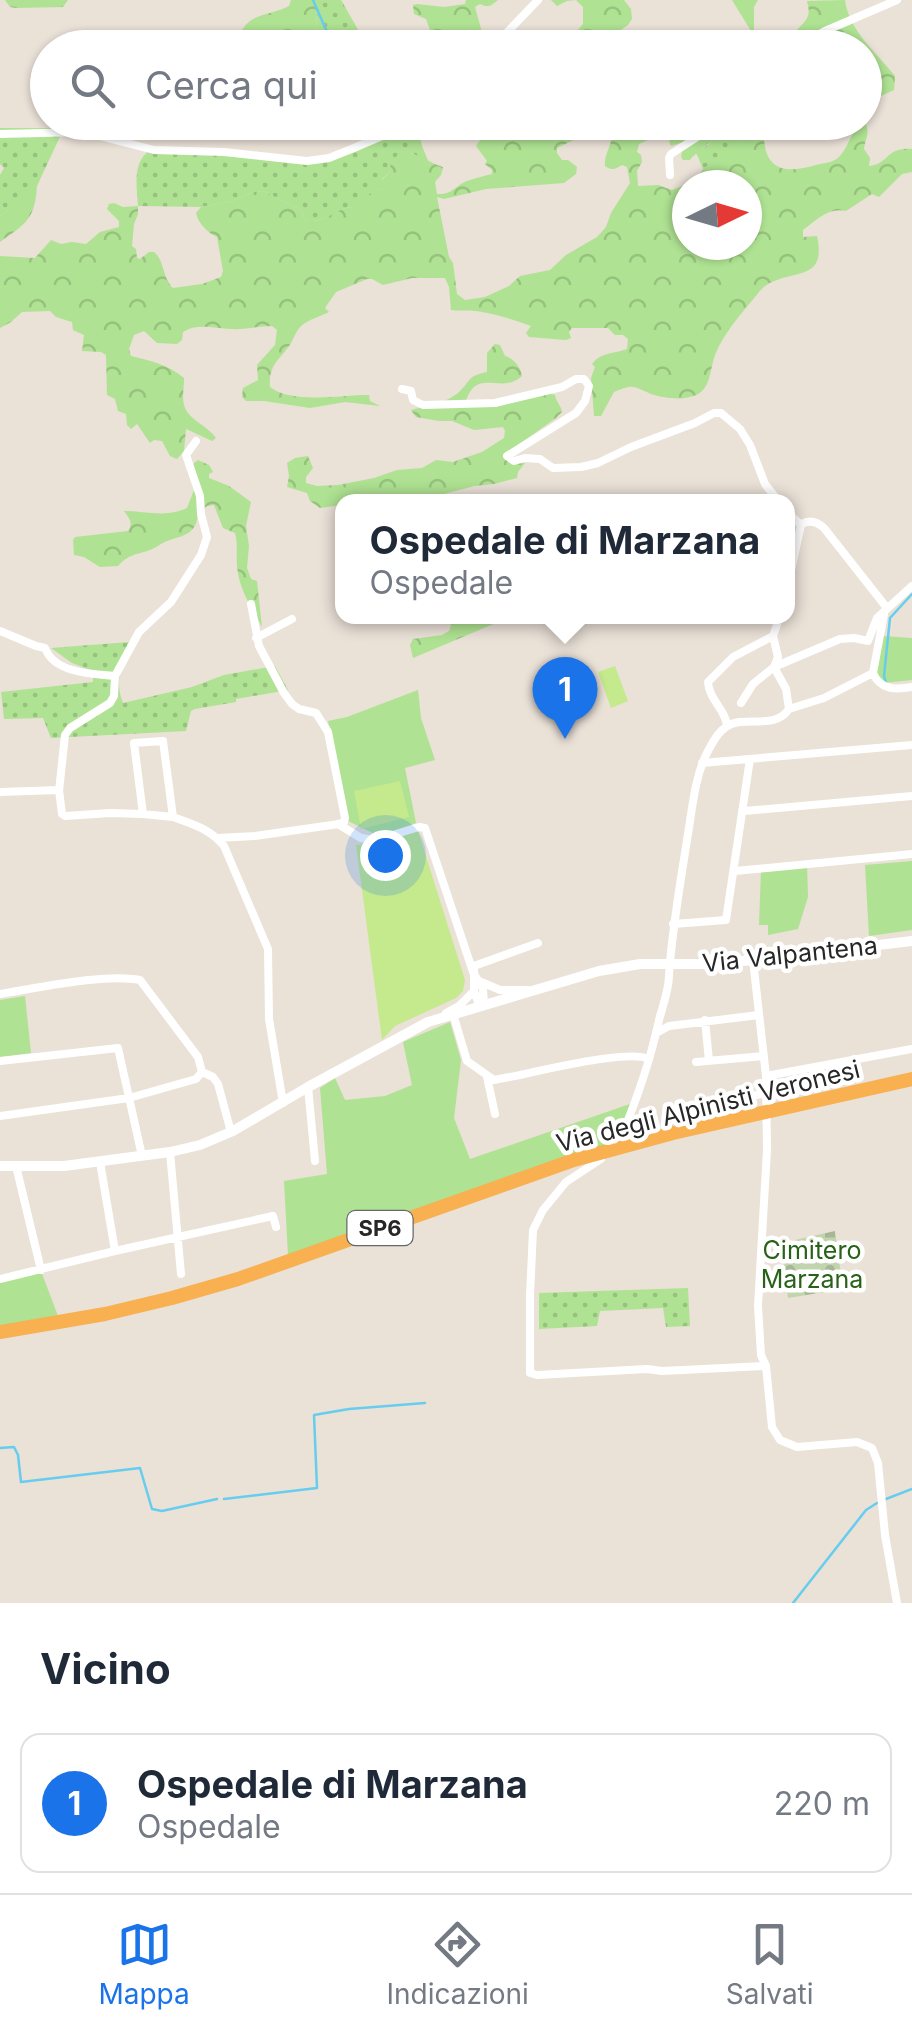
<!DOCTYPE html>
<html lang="it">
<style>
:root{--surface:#fff;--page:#f2f2f3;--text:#1f2937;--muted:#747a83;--line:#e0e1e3;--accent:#1a73e8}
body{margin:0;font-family:Inter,sans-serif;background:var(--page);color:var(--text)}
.compass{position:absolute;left:672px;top:170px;width:90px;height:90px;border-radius:50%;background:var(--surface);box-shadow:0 2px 8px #0004;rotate:85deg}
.you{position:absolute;left:385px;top:855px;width:35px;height:35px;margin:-25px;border:8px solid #fff;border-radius:50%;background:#1a73e8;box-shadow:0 0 0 15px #1a73e833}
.badge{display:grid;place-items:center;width:65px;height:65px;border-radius:50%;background:var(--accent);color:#fff;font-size:32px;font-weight:700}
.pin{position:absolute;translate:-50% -82px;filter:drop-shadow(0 2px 5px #0008)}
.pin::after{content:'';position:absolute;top:52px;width:35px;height:30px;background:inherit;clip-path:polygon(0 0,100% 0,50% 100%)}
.popup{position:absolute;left:335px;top:494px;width:460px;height:130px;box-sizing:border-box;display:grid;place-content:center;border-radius:20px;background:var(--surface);filter:drop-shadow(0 2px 8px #0005);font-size:32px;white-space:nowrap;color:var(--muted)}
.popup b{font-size:38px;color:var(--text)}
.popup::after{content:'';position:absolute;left:50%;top:100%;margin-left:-20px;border:20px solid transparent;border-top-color:var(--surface)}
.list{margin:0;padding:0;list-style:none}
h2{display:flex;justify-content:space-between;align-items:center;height:130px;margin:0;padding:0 40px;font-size:42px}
h2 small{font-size:32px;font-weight:400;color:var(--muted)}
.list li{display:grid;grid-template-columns:65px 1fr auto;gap:30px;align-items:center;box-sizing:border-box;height:140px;margin:0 20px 20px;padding:0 20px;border:2px solid var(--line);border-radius:20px}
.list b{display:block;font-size:38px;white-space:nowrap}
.list p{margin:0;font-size:32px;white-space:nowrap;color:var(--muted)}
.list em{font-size:32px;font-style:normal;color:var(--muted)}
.icon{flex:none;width:55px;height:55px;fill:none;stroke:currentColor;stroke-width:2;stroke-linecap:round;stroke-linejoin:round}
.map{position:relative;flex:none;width:912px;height:1603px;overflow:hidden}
.search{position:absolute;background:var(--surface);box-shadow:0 2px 8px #0004;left:30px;right:30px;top:30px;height:110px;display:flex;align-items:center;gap:25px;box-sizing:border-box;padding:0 35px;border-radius:55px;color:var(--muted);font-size:38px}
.sheet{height:290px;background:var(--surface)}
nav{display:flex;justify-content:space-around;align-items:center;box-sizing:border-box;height:140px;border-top:2px solid var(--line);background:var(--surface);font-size:28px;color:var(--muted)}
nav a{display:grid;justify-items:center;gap:5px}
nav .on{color:var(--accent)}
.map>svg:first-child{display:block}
</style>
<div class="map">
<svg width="912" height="1603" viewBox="0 0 912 1603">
<defs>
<pattern id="grass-dots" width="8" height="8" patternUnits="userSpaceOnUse" patternTransform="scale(2.5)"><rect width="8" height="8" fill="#afe292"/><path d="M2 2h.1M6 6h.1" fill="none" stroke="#97c27e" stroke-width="1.8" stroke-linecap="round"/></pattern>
<pattern id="forest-crowns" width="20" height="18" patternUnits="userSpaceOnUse" patternTransform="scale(2.5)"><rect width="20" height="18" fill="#afe292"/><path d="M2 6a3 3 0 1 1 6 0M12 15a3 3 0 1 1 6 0" fill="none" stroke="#97c27e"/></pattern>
<pattern id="cemetery-stones" width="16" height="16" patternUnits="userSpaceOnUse" patternTransform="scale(2.5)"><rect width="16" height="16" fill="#c1d4ae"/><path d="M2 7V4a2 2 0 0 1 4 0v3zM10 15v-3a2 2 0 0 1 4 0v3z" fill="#a6b696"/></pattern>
</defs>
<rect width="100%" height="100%" fill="#eae1d7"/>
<path fill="url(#grass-dots)" d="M316,0h25l27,47h-42l-9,-19z
M400,122l17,1 5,23 7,17 -17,-10 -21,13 -2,7 -7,6v9l-24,12 -4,7c-19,0 -28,18 -49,13l-4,-10 -38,-19 -11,1 -20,9 -31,6 -63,-1c-1,-19 -6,-43 11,-55l176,8 43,-18z
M723,123h66l-44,17 -42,29 -7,-17 12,-7 11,-16 -1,-3z
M0,128h64l-27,58 -6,-1 -24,26 -7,5v-41l4,-7 -4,-4z
M130,642c-8,21 -16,39 -7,61l69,-16 32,-12 51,-9 13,24 -52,9v3l-41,7 -4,2 -5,20 -135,7 -8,-20 -39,1 -3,-27 92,-10v-11l-21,-8 -21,-15z
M688,1288l2,38 -24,1 -3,-19 -63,3 -3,15 -58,3v-36z"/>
<path fill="url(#forest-crowns)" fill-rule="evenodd" d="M5,0h63l-5,7 -47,1 -6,-1z
M291,0h25l1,28 9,19h-18l-6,-8 -9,-5c-10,21 -41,14 -62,13v-3c10,-8 11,-20 24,-26 11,-5 23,-6 34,-12z
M466,0h32c-7,6 -10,8 -18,4l-5,3 8,29 -2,11 -7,-2 -5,-15 -3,2 -4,15 -23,-1 -1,-15 -8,-1 -4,-11 -12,-5 -1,-9 4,-1 27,3 21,-3z
M551,0h73l7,9 1,10 -4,6 -32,22h-21l-3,-2 2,-11 9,-10v-17l-7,-7 -9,1 -10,5z
M732,0h26l-4,7v24h-3z
M845,0c4,31 31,52 50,76l-1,14 -13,6 -3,-5h-13l-1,-43 -29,-1 7,-8c-19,-4 -39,16 -58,4l-1,-7 4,-4 10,-2c11,-12 14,-13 10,-29z
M640,122l4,5 14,-5 46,1 4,2 10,1c1,14 -19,22 -28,34h-7l-2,-3 2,-12 -3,-2 -9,3 -2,-5 6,-6 -4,-5 -32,14 -2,8 4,3 1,7 -5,9 1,15 20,-1 14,5 23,-9 8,-12 18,-14 24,-15 16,-6 3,3c1,36 25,36 52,28 7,-2 17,-2 23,-8 9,-9 12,-25 21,-34l6,1c4,11 -1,15 -2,25l6,9 -1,8c21,-2 16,-19 43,-17v23l-10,2 -23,23 -7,-3 -26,17c-17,-4 -30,9 -43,19v7l14,-1c9,42 -17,34 -45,46 -8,3 -12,9 -17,15 -14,17 -32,37 -40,58 -5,13 -4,34 -19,40 -12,6 -33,3 -45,-1 -8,-3 -15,-8 -22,-7 -3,0 -13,4 -15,5l-13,24h-7l-3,-38 4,-11 -3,-3c9,-12 22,-10 35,-15l1,-10 -5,-4h-8l-7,-7h-36l-3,4 2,6 -5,2 -37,-3 -3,-4 5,-7c-14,-6 -40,-13 -55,-15 -9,-1 -17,0 -25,-1l-2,-23 -4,-9h-33l-29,7 -11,-6h-5l-31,13 -11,16 4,4c-8,4 -16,6 -24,11 -8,5 -9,11 -14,20 -10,16 -23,21 -21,44 20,17 72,8 99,8l1,6 10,5 -35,-4 -35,6 -46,-7h-18l-4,-4 1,-9 15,-8 -1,-15 18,-20 2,-15 -5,-4c-13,0 -28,4 -41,3 -17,-1 -34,-6 -48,3l-1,8 -5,4 -20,-1 -13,-12 -10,4 -5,14 2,7c20,5 36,8 53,22 0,9 -2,19 0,27 4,15 23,20 32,33l-4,3 -26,-12 -2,22 -7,8 -7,-3 -8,-15 -8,-1 -4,3 -13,-19 -6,5 -4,-4 -1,-11 -8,-3 -3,-12 -8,-4 -1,-40 -5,-3 -19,-1 2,-16 -11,-5 -1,-8 -16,-5 -6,-6 -28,1 -11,10 -11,6v-72l35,2 16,-18 10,4 11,-2 14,2 14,-12 19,-5v-6l-12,-12 2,-5 5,-1 9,4 15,-1v8l-4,10 -2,22 4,3 1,9 3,1 9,-7h5c11,9 8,26 19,36l29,-4 19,-7 2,-6 -6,-34c-9,-4 -19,-14 -21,-24l5,-6 31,-6 20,-9 11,-1 38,19 4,10c21,5 30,-13 49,-13l3,-7 25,-12v-8l7,-7 2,-10 8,-10c16,-3 29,10 44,14l-2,8 -6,7 2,12c16,1 17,-8 30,-13 8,-3 17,-5 25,-7v-4l-7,-6 2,-3 -11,-15 5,-7 41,-10 11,-6zM604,124c17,14 -1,26 1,42 6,5 11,3 17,-1l5,2 3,16 -19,30 -5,14 -9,10 -31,18 -16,15 -30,6 -11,10 -24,11 -20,3 -8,-6 -4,-31 -4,-6 -12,-60 7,2 42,-10 78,-6 12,-9 1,-7 -9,-7h-6l-5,-7v-5l23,-11 9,-9zM687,185h60v60h-60z
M320,123h69l-9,7 -18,7 -12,-6c-10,5 -23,1 -30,-8z
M31,184l6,2c-2,34 -12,38 -37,56v-26l7,-5z
M495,344l5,1 5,11c8,2 16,11 17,20 -22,20 -46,-11 -57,28l83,-11 7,2c1,7 6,10 7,17l-6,6 -51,36 1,6 8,-1 11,4 -7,9 -1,6 -23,6 -19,2 -59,15 -74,1v3l-22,3 -10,-7 -3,-8 -20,-6 2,-11 -2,-13 8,-5 13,-2 5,12 -7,9v6l11,3 21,-1 36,-7 23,-8 25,-2 14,-8 17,2 29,-10 22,-14 1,-7 -2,-4 -29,3 -22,-9h-13l-23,-4 -5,-7c15,-4 37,-7 49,-19 12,-12 8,-15 27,-19v-19z
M198,460l11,5 4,7 -4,2v4l20,8 22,16 -5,24 3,20 -2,22 4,11 6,2 5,46c-11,-20 -23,-38 -25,-61 -1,-12 1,-22 -2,-33l-12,-5 -9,-23 -7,1 -9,8c-2,19 -12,21 -28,26 -8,2 -15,9 -23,11 -13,4 -19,4 -29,15l-18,1 -16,-10 -10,-2 -1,-15 2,-3 53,-6c6,-8 1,-13 -4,-20 22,0 42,7 63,-3l7,-18 -2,-25z
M424,617l86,-1v1l-97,41 -3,-13 3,-6 29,-4 7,-4 2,-6 -4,-5z"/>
<path fill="url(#cemetery-stones)" d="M835,1231l8,58 -55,9 -6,-55z"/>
<path fill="#afe292" d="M882,636l30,2v42l-28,3 -9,-10z
M418,690l3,28 14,42 -30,8 11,55 -37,13 -31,-15 -20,-100 19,-4z
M912,861v69l-43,6 -4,-71z
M807,864l1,33 -10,32 -30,6v-10h-9l2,-55z
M25,996l6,57 -31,4v-57z
M450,1022l11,38 -7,58 16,41 160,-55 -14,38 -328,113 -4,-74 43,-7 -7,-86 15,-10 10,22 40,-4 27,-11 -9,-43z
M41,1271l17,45 -58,11v-45z"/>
<path fill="#c4ea8d" d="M615,666l13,35 -17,7 -13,-36z
M400,781l9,36 -48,12 -7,-38z
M418,831l47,149 -2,11 -7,7 -61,28 -13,14 -26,-195 26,-3z"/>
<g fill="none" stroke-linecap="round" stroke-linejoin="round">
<path stroke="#67cdef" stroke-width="2.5" d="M313,0l21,48
M886,683l-2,-7 6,-58 22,-24
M0,1448l14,-1 4,8 3,27 119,-14 12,41 10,2 55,-12
M224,1499l93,-11 -3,-73 35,-6 76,-6
M886,1499l26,-10
M793,1603l73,-93 11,-7"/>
<path stroke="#fff" stroke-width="8" d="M492,48l46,-48
M681,48l15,-3 58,1 51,-4 20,-11 72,-31
M0,134l84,-2 70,18 70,2 83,9 22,-3 25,-10 35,-15 13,-11
M670,175l-1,-17 2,-4 31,-20 7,-12
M402,389l9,2 2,9 10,5 72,-2 67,-16 14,-8h8l5,7 -4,15 -9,12 -69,43 7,5 11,-3 15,1 13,9 28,-1 17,-4 33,-16 64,-24 19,-10h7l19,16 10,16 15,39 14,18
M788,513l13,12c8,-6 16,-3 23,3l63,80
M788,584l13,-59
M0,631l36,15 9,2c9,25 47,26 70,28
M773,636l7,-20
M256,638l36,-19
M873,673l11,-59
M873,673c7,17 23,17 39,14
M741,703l12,-19 21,-17 66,-28 14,-1 14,3 9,-23 35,-32
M789,709l35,-11 49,-25
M727,726c-1,-16 -18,-26 -19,-44l25,-25 40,-21
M702,763l210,-18
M59,791l6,-56 5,-7 40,-25 4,-7 1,-20 24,-44 32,-30 30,-47 6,-18 -6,-23 -1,-18 -14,-41 10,-14
M0,792l59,-2 3,24 3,2 45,-3 33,1 -9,-71 29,-2 10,76c20,7 37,12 51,29l44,103 1,70 14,84
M744,811l168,-15
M143,814l30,3
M338,824l23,14 15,2 43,-13 6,1 48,144 10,17 1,16
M217,838l38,-2 84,-12 5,-2 1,-4 -17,-86 -12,-19 -17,-4 -7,-5 -8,-11 -25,-47 -8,-42
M735,871l177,-17
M673,924l53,-4 24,-161
M753,960l13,116 1,74 -9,156 3,49 5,11 6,61 8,13 17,7 60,-5 15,6 6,15 7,72 12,68
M479,981l21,9h28
M0,994c38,-6 105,-21 140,-14l58,77 4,15
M480,1007l-6,-16v-25l64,-23
M446,1013l13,-7 15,-15
M453,1014l14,47 27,19c32,-5 131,-32 155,-21
M705,1020l4,41
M658,1032l11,-6 90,-11
M0,1061l118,-13 24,108
M696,1062l68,-6
M202,1072l11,5 5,7 13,48
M766,1076l146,-27
M487,1077l8,37
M308,1087l7,74
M701,1108l65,-15
M0,1116l129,-18 67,-19 6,-7
M619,1142c17,-40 31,-80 40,-122 4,-15 10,-30 10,-45 3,-45 11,-90 18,-135 5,-28 7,-63 21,-89 4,-8 10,-19 18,-24 19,-13 48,4 63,-18l-3,-20 -12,-22 4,-10 -5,-21
M170,1152l11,122
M601,1159l-35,23 -23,28 -10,20 -3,66v77l7,2 110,-6 15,2 104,-5
M16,1166l25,104
M115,1251l158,-35 3,11
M0,1279l115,-28 -15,-89"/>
<path stroke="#fff" stroke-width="10" d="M0,1166h64l106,-14 30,-7 33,-14 75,-44 120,-65 171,-51 41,-7h71l42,-4 159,-19"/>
<path stroke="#f8b050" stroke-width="14" d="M0,1332l105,-18 67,-16 66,-19 336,-119 99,-27 239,-54"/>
</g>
<g text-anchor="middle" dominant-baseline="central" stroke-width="9" stroke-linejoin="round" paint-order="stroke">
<rect fill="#fff" stroke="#686868" stroke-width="2.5" x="347.5" y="1211" width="65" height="34" rx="8"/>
<g font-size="22" font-weight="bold" fill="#272727">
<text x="380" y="1228">SP6</text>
</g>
<g font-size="25" fill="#272727" stroke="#fff">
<text transform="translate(790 954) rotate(-6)">Via Valpantena</text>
<text transform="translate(708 1106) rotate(-14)">Via degli Alpinisti Veronesi</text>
</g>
<g font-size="25" fill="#286218" stroke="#fff">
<text x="812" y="1250">Cimitero<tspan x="812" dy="29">Marzana</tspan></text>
</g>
</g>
</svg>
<svg class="compass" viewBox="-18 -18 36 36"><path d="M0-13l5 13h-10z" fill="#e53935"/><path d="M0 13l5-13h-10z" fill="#747a83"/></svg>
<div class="you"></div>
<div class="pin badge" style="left:565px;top:739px">1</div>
<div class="popup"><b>Ospedale di Marzana</b>Ospedale</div>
<div class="search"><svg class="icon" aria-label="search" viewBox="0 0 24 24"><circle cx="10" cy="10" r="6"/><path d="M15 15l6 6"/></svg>Cerca qui</div>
</div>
<section class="sheet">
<h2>Vicino<small></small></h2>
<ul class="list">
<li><span class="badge">1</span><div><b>Ospedale di Marzana</b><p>Ospedale</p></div><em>220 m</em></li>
</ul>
</section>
<nav>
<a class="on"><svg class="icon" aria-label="map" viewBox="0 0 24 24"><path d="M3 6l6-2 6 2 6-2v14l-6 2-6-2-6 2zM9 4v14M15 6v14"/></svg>Mappa</a>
<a><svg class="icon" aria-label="directions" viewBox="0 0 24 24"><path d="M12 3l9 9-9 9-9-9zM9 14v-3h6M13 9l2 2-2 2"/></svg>Indicazioni</a>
<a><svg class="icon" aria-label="saved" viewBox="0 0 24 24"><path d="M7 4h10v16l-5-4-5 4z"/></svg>Salvati</a>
</nav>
